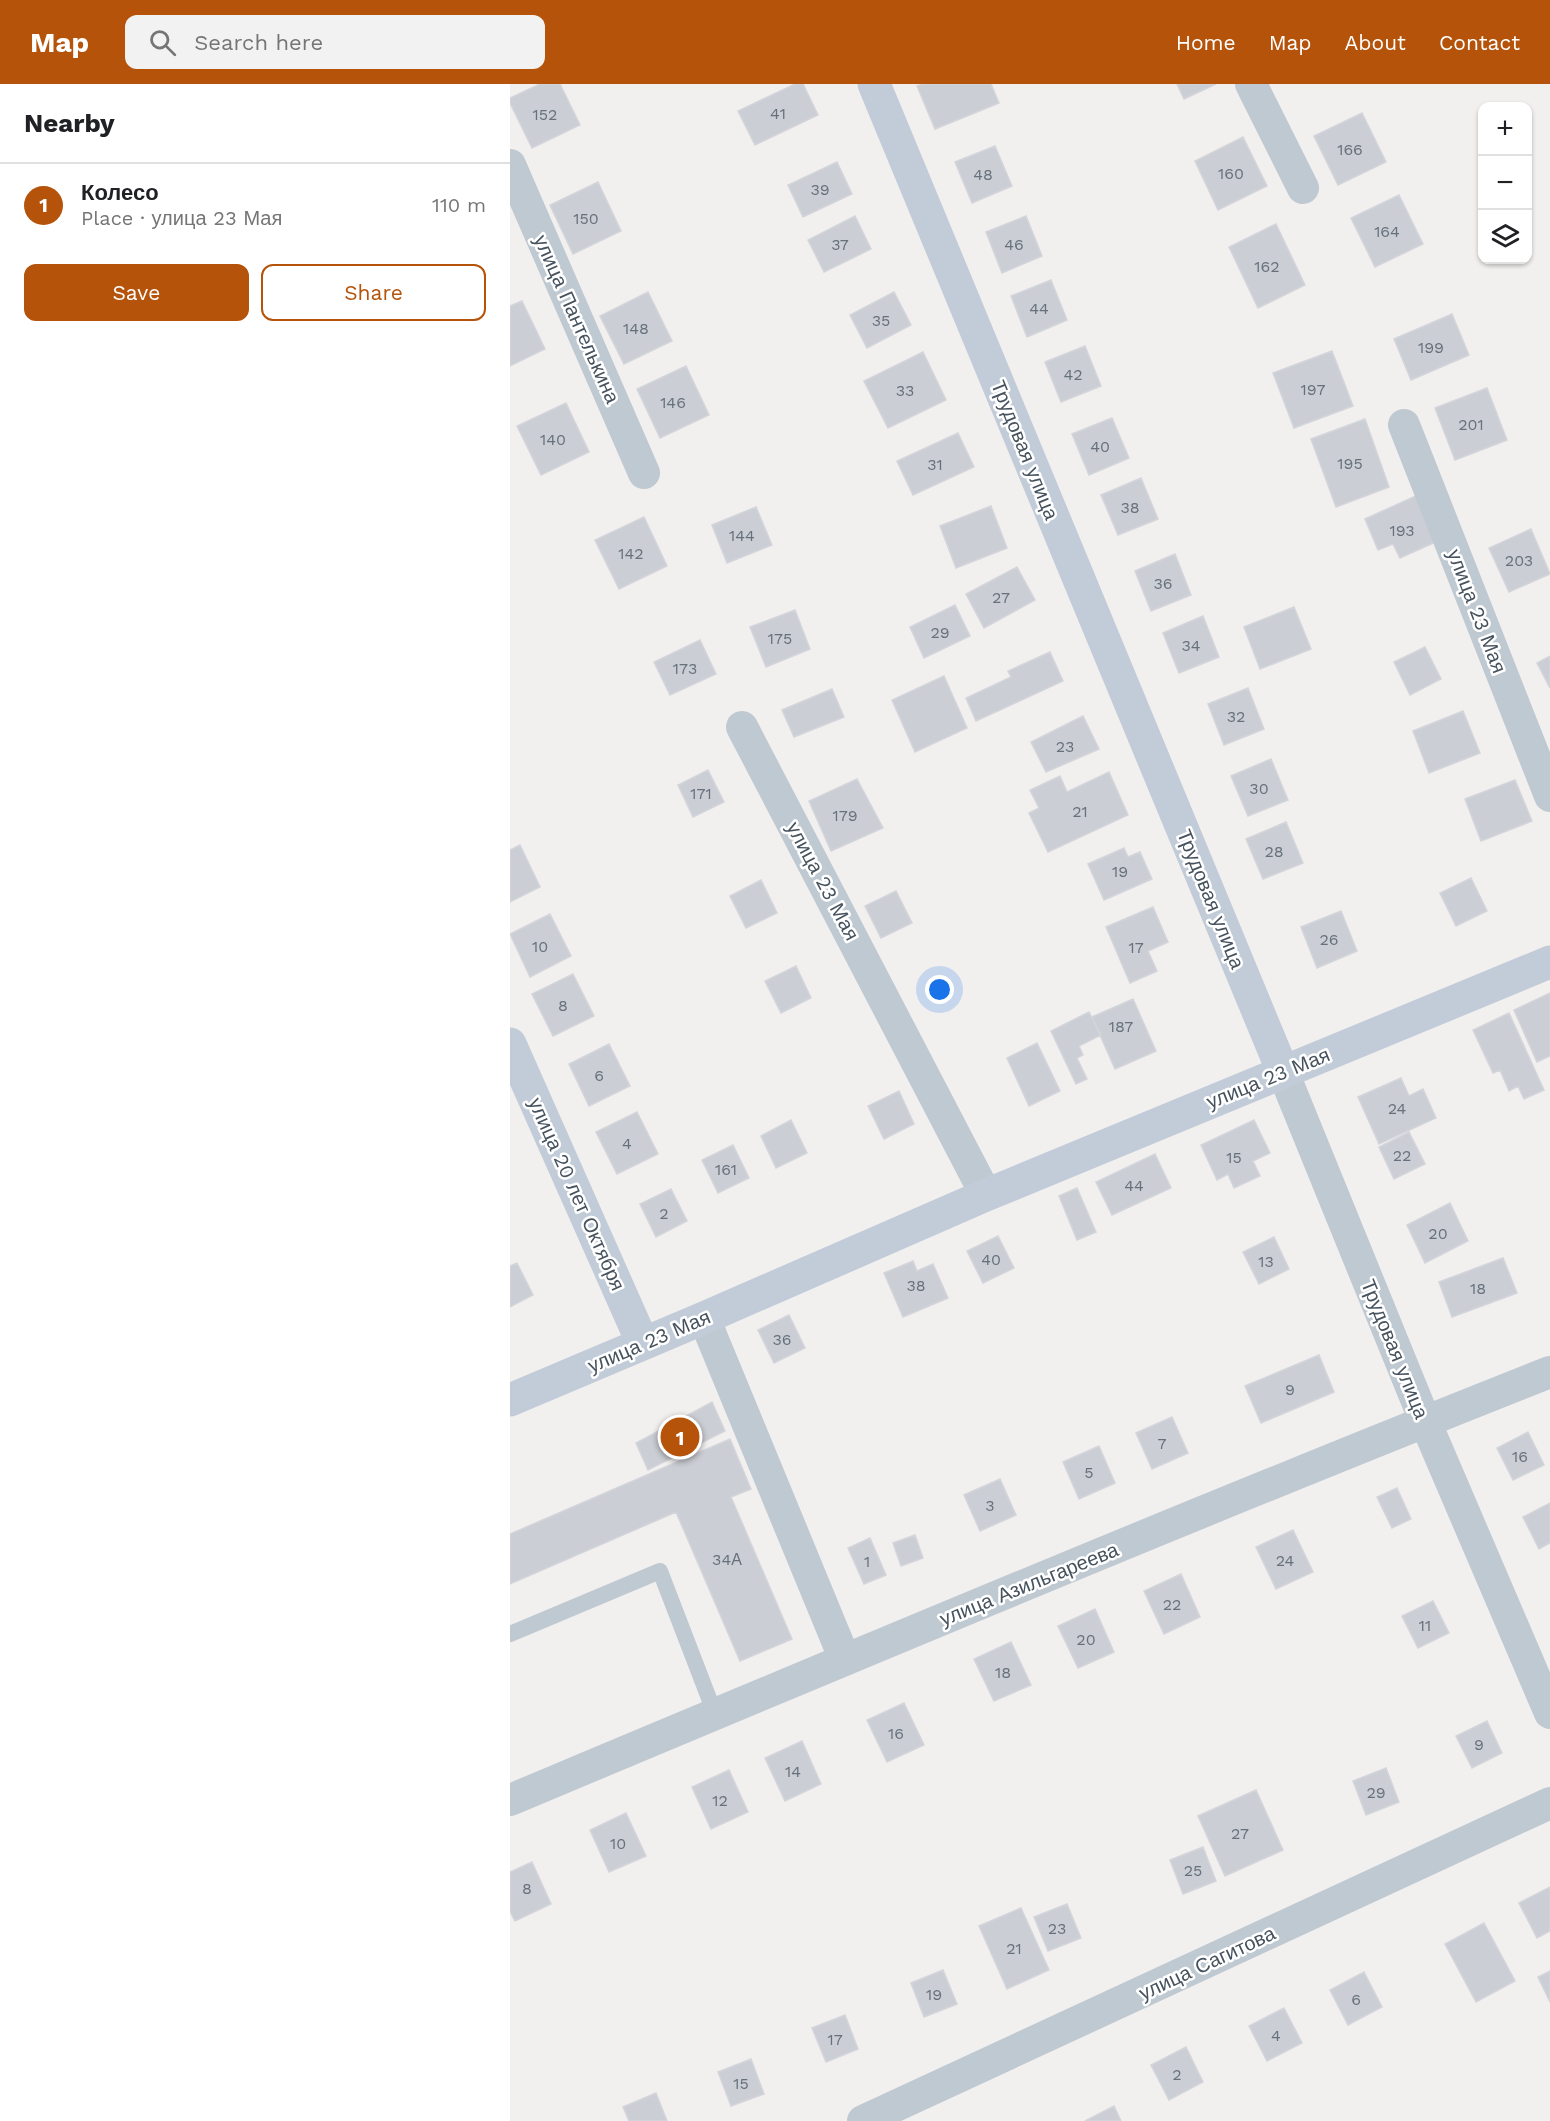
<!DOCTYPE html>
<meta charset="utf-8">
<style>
:root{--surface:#fff;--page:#f2f2f2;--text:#202124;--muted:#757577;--line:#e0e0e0;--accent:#b45309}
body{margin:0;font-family:"Work Sans",sans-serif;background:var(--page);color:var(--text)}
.controls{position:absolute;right:18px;top:18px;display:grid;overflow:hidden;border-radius:12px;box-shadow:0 2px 4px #0004}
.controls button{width:54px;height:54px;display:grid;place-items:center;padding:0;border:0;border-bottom:2px solid var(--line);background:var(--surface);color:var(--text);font:30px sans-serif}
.you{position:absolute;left:430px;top:906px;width:21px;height:21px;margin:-15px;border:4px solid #fff;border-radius:50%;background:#1a73e8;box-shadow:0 0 0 9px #1a73e833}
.badge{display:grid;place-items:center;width:39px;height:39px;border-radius:50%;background:var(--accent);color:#fff;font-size:20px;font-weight:700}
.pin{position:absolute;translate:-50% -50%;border:3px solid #fff;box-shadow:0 2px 6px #0006}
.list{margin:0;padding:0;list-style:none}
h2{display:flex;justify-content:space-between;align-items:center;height:78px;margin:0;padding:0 24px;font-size:26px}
h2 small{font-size:20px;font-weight:400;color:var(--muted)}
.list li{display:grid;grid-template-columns:39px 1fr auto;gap:18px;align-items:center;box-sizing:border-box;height:84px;padding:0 24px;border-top:2px solid var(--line)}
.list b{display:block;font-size:22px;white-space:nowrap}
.list p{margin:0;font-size:20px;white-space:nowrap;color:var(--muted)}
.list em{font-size:20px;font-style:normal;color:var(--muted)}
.actions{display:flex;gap:12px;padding:18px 24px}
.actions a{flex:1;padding:14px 0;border:2px solid var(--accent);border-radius:12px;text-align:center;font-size:21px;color:var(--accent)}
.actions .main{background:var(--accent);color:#fff}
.icon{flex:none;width:33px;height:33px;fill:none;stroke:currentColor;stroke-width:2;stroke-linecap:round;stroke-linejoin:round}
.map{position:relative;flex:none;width:1040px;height:2037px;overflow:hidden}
header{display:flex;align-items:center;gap:36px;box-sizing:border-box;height:84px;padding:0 30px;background:var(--accent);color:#fff}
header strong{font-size:28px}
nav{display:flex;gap:33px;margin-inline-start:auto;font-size:21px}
.search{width:420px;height:54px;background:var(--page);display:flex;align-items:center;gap:15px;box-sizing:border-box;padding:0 21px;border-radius:12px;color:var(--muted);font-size:22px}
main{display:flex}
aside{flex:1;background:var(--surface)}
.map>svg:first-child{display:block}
</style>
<header>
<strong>Map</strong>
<div class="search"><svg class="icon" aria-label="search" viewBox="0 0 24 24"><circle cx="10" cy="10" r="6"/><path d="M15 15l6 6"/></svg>Search here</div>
<nav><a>Home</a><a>Map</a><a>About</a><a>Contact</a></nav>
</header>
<main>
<aside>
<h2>Nearby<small></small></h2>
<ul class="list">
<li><span class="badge">1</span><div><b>Колесо</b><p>Place · улица 23 Мая</p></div><em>110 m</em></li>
</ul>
<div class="actions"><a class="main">Save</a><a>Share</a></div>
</aside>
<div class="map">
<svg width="1040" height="2037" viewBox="0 0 1040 2037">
<rect width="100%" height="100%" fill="#f2efef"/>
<path fill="#cbced4" stroke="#d3d5db" stroke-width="1.5" d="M30,0h20l20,41 -48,23 -22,-45v-5z
M285,0h8l15,31 -63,30 -17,-34z
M413,0h68l8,19 -64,26 -18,-43z
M667,0h39l-32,15z
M852,29l24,49 -48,23 -24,-49z
M733,53l24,49 -49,24 -23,-49z
M485,62l17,40 -40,17 -17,-41z
M327,78l15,32 -49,23 -15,-32z
M88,98l23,49 -48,23 -23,-49z
M889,111l24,49 -48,23 -24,-49z
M345,132l16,33 -47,23 -16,-32z
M516,132l16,40 -40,17 -16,-41z
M766,140l29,61 -47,23 -29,-61z
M541,196l16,40 -40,17 -16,-41z
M138,208l24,49 -48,23 -24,-48z
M384,208l17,33 -44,23 -17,-33z
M12,217l23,48 -35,17v-60z
M942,230l17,41 -58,25 -17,-41z
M575,262l16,40 -40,16 -16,-40z
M822,267l21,55 -59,22 -21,-55z
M413,268l23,48 -58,28 -24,-47z
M176,282l23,49 -49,23 -23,-49z
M977,304l20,52 -52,20 -20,-52z
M56,319l23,49 -48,23 -24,-49z
M602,334l17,40 -40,17 -17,-41z
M855,335l24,68 -53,20 -25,-68z
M448,349l16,34 -61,28 -16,-34z
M631,394l17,41 -40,16 -17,-40z
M910,410l20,46 -40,18 -7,-14 -15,6 -13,-31z
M481,422l16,42 -51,20 -16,-42z
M246,423l16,38 -45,18 -15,-38z
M134,433l23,49 -48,23 -24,-49z
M1021,445l19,45 -41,18 -20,-44z
M665,470l16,41 -40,16 -16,-40z
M507,483l18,33 -51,28 -18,-34z
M445,521l15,31 -46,22 -14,-31z
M784,523l17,42 -51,20 -16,-42z
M285,526l15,39 -44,18 -16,-40z
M693,532l16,41 -40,16 -16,-40z
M190,556l16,34 -46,21 -16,-33z
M915,563l16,32 -31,16 -16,-33z
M540,568l13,29 -87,40 -10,-23 45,-21 -3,-6z
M1040,572v32l-13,-25z
M434,592l23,52 -52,24 -23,-52z
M738,604l16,41 -40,16 -16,-41z
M322,605l12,28 -50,20 -12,-27z
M953,627l17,42 -51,20 -16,-42z
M573,632l16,33 -53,23 -15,-30z
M761,675l17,41 -40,16 -17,-40z
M198,686l16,32 -31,15 -15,-32z
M599,688l19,43 -80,37 -19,-39 10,-5 -9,-18 30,-14 7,16z
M347,695l26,49 -52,23 -22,-50z
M1005,696l17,41 -51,20 -16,-42z
M776,738l17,41 -40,16 -17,-40z
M10,761l20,42 -30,15v-52z
M614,764l4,9 12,-5 12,27 -48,21 -16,-36z
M961,794l16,33 -31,15 -16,-33z
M251,796l16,33 -31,15 -16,-32z
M386,807l16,32 -31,15 -16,-32z
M643,823l15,35 -20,9 9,20 -27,12 -24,-56z
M831,827l16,40 -40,17 -16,-41z
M40,830l21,42 -41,21 -20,-43z
M286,882l15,32 -30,15 -16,-32z
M63,890l21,42 -41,20 -21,-42z
M1040,909v63l-13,6 -23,-52z
M623,915l23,52 -41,18 -23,-52z
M579,928l12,23 -22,11 4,9 -6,3 10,21 -11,5 -25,-53z
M999,929l35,77 -20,9 -6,-13 -9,5 -9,-21 -7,3 -20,-43z
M527,959l23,48 -31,15 -22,-48z
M99,960l21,42 -41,20 -20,-42z
M891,994l8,18 14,-7 13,29 -57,26 -21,-47z
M389,1007l15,33 -30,15 -16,-33z
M127,1028l21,42 -41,20 -21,-42z
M281,1036l16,33 -31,15 -15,-32z
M744,1036l16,33 -17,8 7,15 -26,12 -6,-14 -11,6 -16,-35z
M899,1048l16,32 -31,15 -15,-32z
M223,1061l16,33 -31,15 -16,-33z
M645,1070l16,34 -59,27 -16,-33z
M567,1104l19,44 -19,8 -18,-44z
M161,1105l16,32 -31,16 -16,-33z
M940,1119l18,38 -43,22 -18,-38z
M488,1152l16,32 -31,15 -16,-32z
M764,1153l15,32 -30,15 -16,-32z
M993,1174l14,35 -65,24 -13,-35z
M403,1177l4,10 16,-7 15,34 -45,19 -19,-44z
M7,1179l16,32 -23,12v-41z
M279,1231l16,33 -31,15 -16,-33z
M809,1271l15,37 -73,31 -16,-37z
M202,1318l13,29 -77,39 -12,-27z
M662,1333l16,36 -36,16 -16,-36z
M1018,1348l16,33 -31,15 -16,-32z
M220,1355l21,50 -20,8 61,142 -52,22 -64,-149 -166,72v-50z
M589,1362l16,37 -36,16 -16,-37z
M490,1395l16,36 -36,16 -16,-36z
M887,1404l14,31 -19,9 -15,-31z
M1040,1419v40l-11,6 -16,-32z
M783,1446l20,42 -37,17 -20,-42z
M405,1451l8,23 -22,8 -8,-23z
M360,1454l16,37 -22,9 -16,-36z
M671,1490l19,43 -36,17 -20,-43z
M923,1517l16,32 -31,15 -16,-32z
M585,1525l19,43 -36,16 -20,-42z
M501,1558l20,43 -37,16 -20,-42z
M394,1619l20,42 -37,17 -20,-42z
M977,1637l15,32 -30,15 -16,-32z
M292,1657l19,43 -36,17 -20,-43z
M876,1684l13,34 -33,13 -13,-34z
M219,1686l19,42 -37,17 -19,-42z
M746,1706l27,60 -58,26 -27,-60z
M116,1729l20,43 -37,16 -19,-42z
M693,1763l13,34 -33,13 -13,-34z
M22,1778l19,42 -36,17 -5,-10v-39z
M1040,1803v44l-13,7 -18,-35z
M557,1820l14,34 -33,13 -14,-34z
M511,1824l28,62 -42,19 -28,-63z
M974,1839l31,58 -39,21 -31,-58z
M433,1886l14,34 -33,13 -13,-34z
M1040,1887v31l-12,-25z
M854,1888l18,35 -34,18 -18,-35z
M774,1924l18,35 -35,18 -18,-35z
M335,1931l13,34 -32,13 -14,-34z
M676,1963l17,35 -34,18 -18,-35z
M241,1975l13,35 -33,12 -13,-34z
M146,2009l11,28h-38l-6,-14z
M604,2022l7,15h-36z"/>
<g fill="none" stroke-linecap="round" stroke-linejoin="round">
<path stroke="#bfc9d1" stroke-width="16" d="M0,1550l150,-63 55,143"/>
<path stroke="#bfc9d1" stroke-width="32" d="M741,0l52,104
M0,81l134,308
M894,341l146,371
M232,643l244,468
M773,988l142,349 125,292
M194,1234l141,342
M0,1716c346,-145 691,-290 1040,-428
M353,2037l687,-318"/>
<path stroke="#c1ccd8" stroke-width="33" d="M364,0l409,988
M0,960l133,300
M0,1316l194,-82 282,-123 564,-233"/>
</g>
<g text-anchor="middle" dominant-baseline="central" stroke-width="5" stroke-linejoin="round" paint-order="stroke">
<g font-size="16" fill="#67717b">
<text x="268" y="29">41</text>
<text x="35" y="30">152</text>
<text x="840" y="65">166</text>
<text x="721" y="89">160</text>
<text x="473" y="90">48</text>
<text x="310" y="105">39</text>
<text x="76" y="134">150</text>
<text x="877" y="147">164</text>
<text x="330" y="160">37</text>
<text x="504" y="160">46</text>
<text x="757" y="182">162</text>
<text x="529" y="224">44</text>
<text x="371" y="236">35</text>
<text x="126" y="244">148</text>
<text x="921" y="263">199</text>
<text x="563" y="290">42</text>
<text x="803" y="305">197</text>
<text x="395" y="306">33</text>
<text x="163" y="318">146</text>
<text x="961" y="340">201</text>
<text x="43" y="355">140</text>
<text x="590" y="362">40</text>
<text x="840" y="379">195</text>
<text x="425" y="380">31</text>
<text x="620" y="423">38</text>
<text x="892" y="446">193</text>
<text x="232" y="451">144</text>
<text x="121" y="469">142</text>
<text x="1009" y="476">203</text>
<text x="653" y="499">36</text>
<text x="491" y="513">27</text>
<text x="430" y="548">29</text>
<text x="270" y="554">175</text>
<text x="681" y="561">34</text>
<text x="175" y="584">173</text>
<text x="726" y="632">32</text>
<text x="555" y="662">23</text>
<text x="749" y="704">30</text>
<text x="191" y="709">171</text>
<text x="570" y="727">21</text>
<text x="335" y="731">179</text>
<text x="764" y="767">28</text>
<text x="610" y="787">19</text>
<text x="819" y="855">26</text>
<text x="30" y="862">10</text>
<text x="626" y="863">17</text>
<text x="53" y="921">8</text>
<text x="611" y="942">187</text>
<text x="89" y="991">6</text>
<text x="887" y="1024">24</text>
<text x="117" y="1059">4</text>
<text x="892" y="1071">22</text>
<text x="724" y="1073">15</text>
<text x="216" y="1085">161</text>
<text x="624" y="1101">44</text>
<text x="154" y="1129">2</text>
<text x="928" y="1149">20</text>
<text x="481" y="1175">40</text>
<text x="756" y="1177">13</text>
<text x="406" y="1201">38</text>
<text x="968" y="1204">18</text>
<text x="272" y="1255">36</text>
<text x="780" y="1305">9</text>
<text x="652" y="1359">7</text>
<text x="1010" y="1372">16</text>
<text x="579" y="1388">5</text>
<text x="480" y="1421">3</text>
<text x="217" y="1475">34А</text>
<text x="775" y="1476">24</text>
<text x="357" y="1477">1</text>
<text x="662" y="1520">22</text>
<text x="915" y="1541">11</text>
<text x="576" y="1555">20</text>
<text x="493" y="1588">18</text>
<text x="386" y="1649">16</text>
<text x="969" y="1660">9</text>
<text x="283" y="1687">14</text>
<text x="866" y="1708">29</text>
<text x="210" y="1716">12</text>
<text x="730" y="1749">27</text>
<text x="108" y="1759">10</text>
<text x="683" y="1786">25</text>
<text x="17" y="1804">8</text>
<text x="547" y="1844">23</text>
<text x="504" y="1864">21</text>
<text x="424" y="1910">19</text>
<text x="846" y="1915">6</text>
<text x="766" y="1951">4</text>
<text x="325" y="1955">17</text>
<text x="667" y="1990">2</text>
<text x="231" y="1999">15</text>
</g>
<g font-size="20" fill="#46525d" stroke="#fff">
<text transform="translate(67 235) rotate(66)">улица Пантелькина</text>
<text transform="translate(515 366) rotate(68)">Трудовая улица</text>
<text transform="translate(967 527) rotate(69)">улица 23 Мая</text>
<text transform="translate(313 797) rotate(62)">улица 23 Мая</text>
<text transform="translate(701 815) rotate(68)">Трудовая улица</text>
<text transform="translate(758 994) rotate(-22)">улица 23 Мая</text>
<text transform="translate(67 1110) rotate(66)">улица 20 лет Октября</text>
<text transform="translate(139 1257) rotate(-23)">улица 23 Мая</text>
<text transform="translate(885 1265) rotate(68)">Трудовая улица</text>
<text transform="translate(519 1500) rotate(-22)">улица Азильгареева</text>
<text transform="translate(697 1879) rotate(-25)">улица Сагитова</text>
</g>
</g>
</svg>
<div class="controls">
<button>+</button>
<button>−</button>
<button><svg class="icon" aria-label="layers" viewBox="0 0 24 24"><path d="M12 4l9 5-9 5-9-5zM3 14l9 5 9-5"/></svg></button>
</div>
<div class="you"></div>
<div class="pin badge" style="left:170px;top:1353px">1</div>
</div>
</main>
